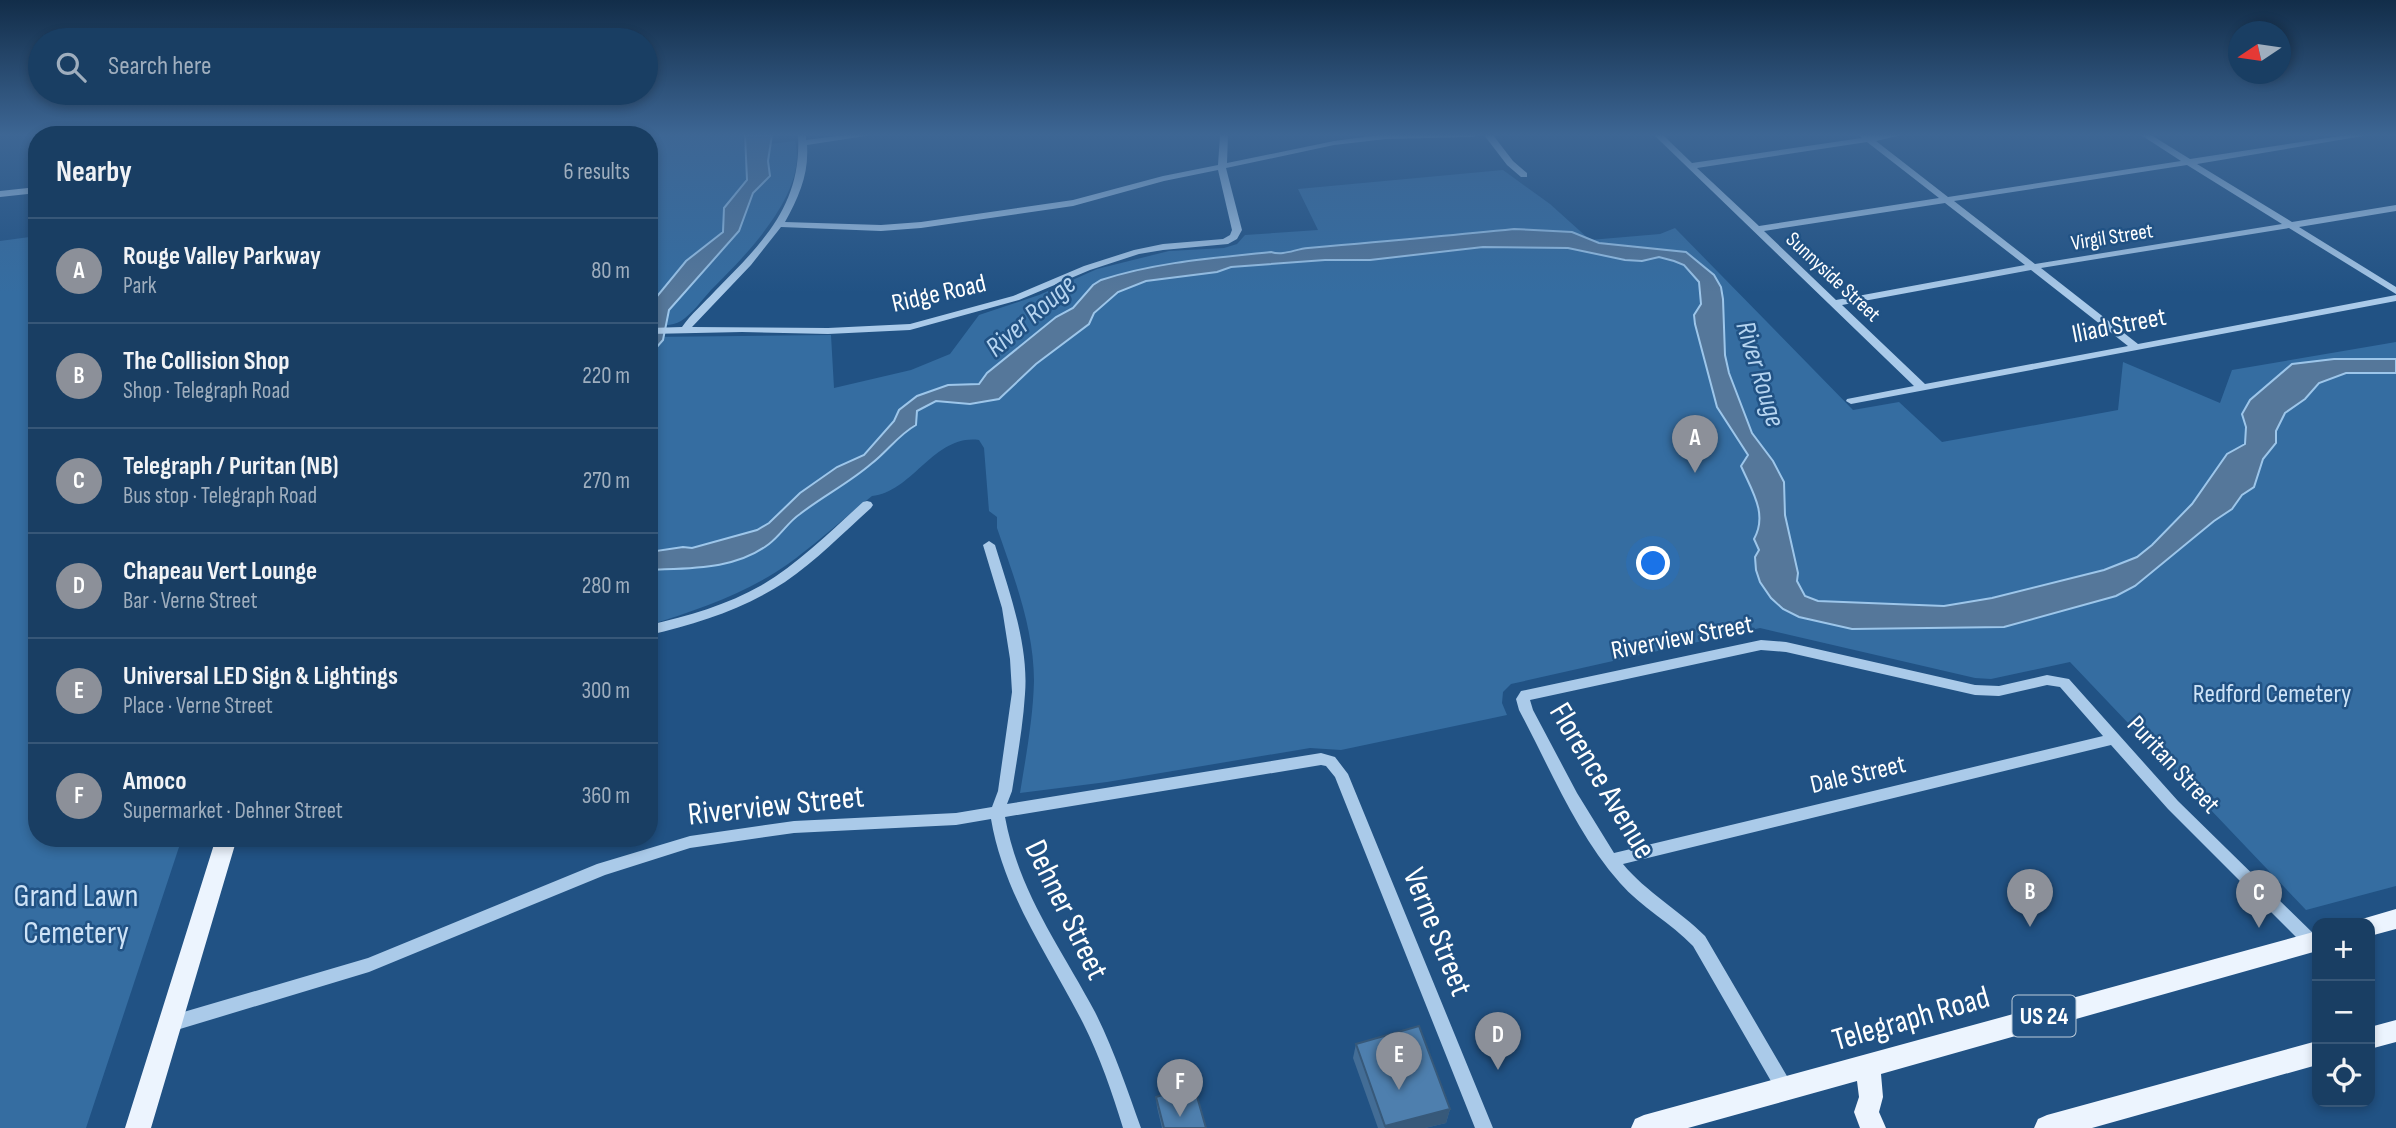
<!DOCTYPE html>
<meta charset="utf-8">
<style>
:root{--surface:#193e63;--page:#224569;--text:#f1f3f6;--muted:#9faebe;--line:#375778;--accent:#8c9099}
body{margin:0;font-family:"Sofia Sans Condensed",sans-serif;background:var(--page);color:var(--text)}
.controls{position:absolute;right:21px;bottom:21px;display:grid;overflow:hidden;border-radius:14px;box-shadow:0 4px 10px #0003}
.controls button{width:63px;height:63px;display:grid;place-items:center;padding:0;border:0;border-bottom:2px solid var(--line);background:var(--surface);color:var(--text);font:35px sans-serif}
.compass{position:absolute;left:2228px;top:21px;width:63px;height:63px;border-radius:50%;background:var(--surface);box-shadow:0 4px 10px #0003;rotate:257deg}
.you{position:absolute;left:1654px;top:564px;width:24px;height:24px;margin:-18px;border:5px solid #fff;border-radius:50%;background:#1a73e8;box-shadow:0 0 0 10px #1a73e833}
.badge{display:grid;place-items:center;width:46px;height:46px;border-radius:50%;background:var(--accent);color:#fff;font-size:23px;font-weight:700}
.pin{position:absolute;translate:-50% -58px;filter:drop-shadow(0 2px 4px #0008)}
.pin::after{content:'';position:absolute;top:37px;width:24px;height:21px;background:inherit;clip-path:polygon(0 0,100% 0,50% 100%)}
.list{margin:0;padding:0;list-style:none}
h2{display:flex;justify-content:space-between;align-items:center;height:91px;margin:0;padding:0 28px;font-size:30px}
h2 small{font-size:23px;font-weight:400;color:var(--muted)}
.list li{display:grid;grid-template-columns:46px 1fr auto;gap:21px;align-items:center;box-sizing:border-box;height:105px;padding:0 28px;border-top:2px solid var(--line)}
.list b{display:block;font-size:26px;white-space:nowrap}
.list p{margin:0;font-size:23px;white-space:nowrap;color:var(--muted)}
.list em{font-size:23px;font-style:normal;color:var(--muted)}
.icon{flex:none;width:38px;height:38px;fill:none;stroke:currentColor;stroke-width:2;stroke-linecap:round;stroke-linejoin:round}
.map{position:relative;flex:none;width:2396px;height:1128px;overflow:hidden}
.search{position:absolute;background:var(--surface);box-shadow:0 4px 10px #0003;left:28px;top:28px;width:630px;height:77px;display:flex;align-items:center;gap:18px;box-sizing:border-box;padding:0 24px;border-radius:38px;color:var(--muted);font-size:26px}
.panel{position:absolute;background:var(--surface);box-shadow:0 4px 10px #0003;left:28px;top:126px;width:630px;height:721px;border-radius:28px}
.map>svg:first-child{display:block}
</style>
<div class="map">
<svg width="2396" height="1128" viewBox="0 0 2396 1128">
<rect width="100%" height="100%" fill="#215284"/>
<path fill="#356da1" d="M649,135h94l1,12 51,-6c14,52 -51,116 -84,149 -9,10 -19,24 -30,31 -9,5 -22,5 -32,5z
M1503,170l47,34 40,36 70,-6 15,-6 178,182 46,-8 43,40 176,-32 5,-48 97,41 12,-33 164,-28v544l-90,24 -236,-248 -79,17 -16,-1 -215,-50 -249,56 -8,8 -1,11 5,12 -166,35 -31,-2 -203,34 -87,11c6,-37 13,-74 14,-112 0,-53 -20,-104 -37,-153v-11l-8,-6 -5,-63 -5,-8c-45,-6 -66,52 -107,56 -28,22 -55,47 -84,68 -41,29 -91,46 -139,61v-288l182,-2 3,53 77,-18 39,-16 29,-39 60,-20 58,-26 72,-18 55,-3 13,-4 8,-9 73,-5 -20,-41z
M37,236v602h145l-96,290h-86v-887z"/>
<path fill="#55779a" stroke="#9dc6ea" stroke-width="2" d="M745,135h27l-4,26 2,15 -17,17 -14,38 -70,79 -6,30 -14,16v-50l37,-45 37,-29 1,-24 23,-28z
M1514,229l58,3 27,11 87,9 28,23 7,12 2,12 2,56 4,18 23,60 21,28 11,21 1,33 13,58 -1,8 8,15 13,5 126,5 48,-8 112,-28 33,-13 15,-12 40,-41 35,-50 18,-10 1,-17 -4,-13 8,-14 42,-36 42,-5h62v14h-50l-27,10 -14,16 -20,14 -9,18v12l-13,16 -9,28 -12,8 -10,14 -18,12 -79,65 -19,10 -112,31 -152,2 -53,-12 -16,-8 -12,-11 -11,-16 -4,-12 -1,-13 4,-7 -5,-11c14,-25 -2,-48 -13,-73l7,-11 -31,-48 -22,-83 -1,-9 7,-11 -2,-22 -15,-17 -10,-4 -15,-4 -17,4 -17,-1 -57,-12 -85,-1 -113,13h-45l-94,7 -14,5 -71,9 -28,11 -24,21 -5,11 -53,40 -37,35 -29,5 -34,-3 -19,10 -1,14c-18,10 -29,27 -45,39 -22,19 -48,32 -71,50 -12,8 -19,21 -31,30 -34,26 -79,24 -120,26v-18l34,-5 9,1 65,-18 12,-7 31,-30 37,-26 27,-12 30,-34 5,-11 18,-14 31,-11 31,-1 8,-11 69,-56 17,-9 20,-23 8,-5c55,-18 113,-22 170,-28 13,4 24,-3 37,-4 69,-6 138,-12 206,-19z"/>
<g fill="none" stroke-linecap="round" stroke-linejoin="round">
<path fill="#aacae9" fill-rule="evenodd" d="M798,135h8v5l39,-5h27l-65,10c2,29 -8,52 -22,77l96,3 40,-3 152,-22 90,-24 55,-11 2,-30h8l-1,28 107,-22 45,-6h98l-4,2 -87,2 -52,6 -108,23 16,62 -5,9 -9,5 -65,6 -24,4 -49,16 -71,30 -109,30 -82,4 -86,-2 -93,2v-6l33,-1c9,-13 22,-24 33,-36 46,-47 87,-85 83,-156zM1218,170l14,60 -2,5 -7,4 -60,5 -29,6 -50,16 -71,30 -103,28 -82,4 -136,-1 59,-62 30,-38 100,4 40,-3 152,-22 91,-25z
M1484,135h9l20,26 14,12v4h-6l-14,-12z
M1654,135h9l29,28 170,-25 -3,-3h43l-26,6 72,56 233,-36 -40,-26h10l39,24 157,-24h22l-172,29 95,58 104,-17v6l-97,16 97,60v7l-107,-66 -248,40 97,76 258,-49v6l-545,103 -5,-3 1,-2 67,-13zM1867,142l72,56 -180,28 -62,-58zM2187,165l95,59 -247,40 -81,-63zM1945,203l80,62 -189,35 -72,-69zM2031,270l97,76 -203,38 -83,-79z
M37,187v6l-37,4v-6z
M867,501l4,1 2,3 -2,3c-28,25 -55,53 -86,74 -41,27 -88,42 -136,53v-10c39,-9 78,-20 113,-40 37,-22 69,-54 101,-83z
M989,541l6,4c14,46 34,100 30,149 -2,32 -8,65 -13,97l-5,13 314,-51 14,4 13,17 145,354h-18l-140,-351 -9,-11 -5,-1 -316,52c14,76 55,129 90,195 19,38 32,77 46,116h-18c-11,-36 -23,-71 -40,-105 -34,-67 -79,-128 -92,-204l-35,6 -162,8 -104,15 -85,27 -236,97 -199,60 -6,-2 -2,-6 2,-6 6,-2 198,-58 229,-94 93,-28 104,-15 162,-8 36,-6 6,-16 14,-99 -2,-33 -8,-51 -19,-63z
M1761,640l25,2 189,43 24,1 48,-11 22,4 109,122 139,136v10l-5,2 -6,-2 -138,-138 -57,-64 -488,119c23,28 56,46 82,72l86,147 3,6 -3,6 -6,2 -6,-2 -86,-149c-22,-23 -52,-39 -73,-63 -44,-50 -70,-115 -101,-173l-3,-11 5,-8 5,-1zM1761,650l25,2 189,43 24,1 48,-11 13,2 43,49 -489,117 -37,-60 -44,-83 -3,-10z"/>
<path fill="#ecf4fe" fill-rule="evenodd" d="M216,838h21l-86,290h-26z
M2396,909v20l-26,7v-13h-10l2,-4z
M2317,931v20l-436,123 2,23 -4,15 7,16h-26l-6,-16 5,-15 -2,-16 -169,47h-57l4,-9 9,-4z
M2396,1020v22l-26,7v-22z
M2317,1041v24l-225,63h-58l4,-9 9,-4z"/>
</g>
<path fill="#436d96" d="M1356,1044l94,65 -4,14 -21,5h-47l-25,-70z
M1156,1097l50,31h-44l-5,-21z"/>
<path fill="#37597a" d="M1450,1109l-4,14 -21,5h-40v-2z"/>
<path fill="#4e7fae" stroke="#37597a" stroke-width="2" d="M1419,1026l31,83 -65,17 -29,-82z
M1186,1088l10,5 10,35h-42l-8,-31z"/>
<linearGradient id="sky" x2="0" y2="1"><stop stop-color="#122d49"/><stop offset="0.46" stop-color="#3d6694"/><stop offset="1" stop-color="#3d6694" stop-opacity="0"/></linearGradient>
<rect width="2396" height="293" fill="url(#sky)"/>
<g text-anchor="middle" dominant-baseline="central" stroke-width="5" stroke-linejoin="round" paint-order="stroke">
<g font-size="21" fill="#fff" stroke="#215284">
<text transform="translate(2112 237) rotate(-9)">Virgil Street</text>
<text transform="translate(1833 277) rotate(43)">Sunnyside Street</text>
</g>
<rect fill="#215284" stroke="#bccbda" stroke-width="2" x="2012.5" y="995.5" width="63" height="41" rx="5"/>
<g font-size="24" font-weight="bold" fill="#fff">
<text x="2044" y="1016">US 24</text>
</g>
<g font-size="26" fill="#fff" stroke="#215284">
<text transform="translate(939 294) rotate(-13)">Ridge Road</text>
<text transform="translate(2119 326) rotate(-11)">Iliad Street</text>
<text transform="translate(1682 638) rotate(-11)">Riverview Street</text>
<text transform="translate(2173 765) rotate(47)">Puritan Street</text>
<text transform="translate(1858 775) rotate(-13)">Dale Street</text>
</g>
<g font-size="26" fill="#cee3f7" stroke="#215284">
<text x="2272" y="694">Redford Cemetery</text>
</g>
<g font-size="28" font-style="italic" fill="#b5d4f0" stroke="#215284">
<text transform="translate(1031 316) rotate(-41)">River Rouge</text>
<text transform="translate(1760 374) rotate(73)">River Rouge</text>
</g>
<g font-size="32" fill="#fff" stroke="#215284">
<text transform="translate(1602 781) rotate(59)">Florence Avenue</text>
<text transform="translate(776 806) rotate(-6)">Riverview Street</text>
<text transform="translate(1066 910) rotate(64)">Dehner Street</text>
<text transform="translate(1437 932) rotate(68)">Verne Street</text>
<text transform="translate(1911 1019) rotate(-16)">Telegraph Road</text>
</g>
<g font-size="32" fill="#cee3f7" stroke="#215284">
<text x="76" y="896">Grand Lawn<tspan x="76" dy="37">Cemetery</tspan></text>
</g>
</g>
</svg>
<div class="controls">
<button>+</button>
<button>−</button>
<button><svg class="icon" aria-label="locate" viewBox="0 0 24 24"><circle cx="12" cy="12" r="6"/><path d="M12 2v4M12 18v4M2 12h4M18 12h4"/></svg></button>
</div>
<svg class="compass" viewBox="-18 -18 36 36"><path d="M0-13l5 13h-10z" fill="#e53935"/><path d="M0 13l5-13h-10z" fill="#9faebe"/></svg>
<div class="you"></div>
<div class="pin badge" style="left:1695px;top:473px">A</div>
<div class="pin badge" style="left:2030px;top:927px">B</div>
<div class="pin badge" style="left:2259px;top:928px">C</div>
<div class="pin badge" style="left:1498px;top:1070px">D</div>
<div class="pin badge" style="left:1399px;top:1090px">E</div>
<div class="pin badge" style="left:1180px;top:1117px">F</div>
<div class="search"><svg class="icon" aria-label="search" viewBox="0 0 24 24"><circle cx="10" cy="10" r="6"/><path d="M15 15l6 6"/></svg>Search here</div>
<section class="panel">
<h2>Nearby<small>6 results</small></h2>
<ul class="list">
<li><span class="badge">A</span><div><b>Rouge Valley Parkway</b><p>Park</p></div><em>80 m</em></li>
<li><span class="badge">B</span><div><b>The Collision Shop</b><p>Shop · Telegraph Road</p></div><em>220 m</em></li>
<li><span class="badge">C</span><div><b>Telegraph / Puritan (NB)</b><p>Bus stop · Telegraph Road</p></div><em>270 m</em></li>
<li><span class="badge">D</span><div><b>Chapeau Vert Lounge</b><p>Bar · Verne Street</p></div><em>280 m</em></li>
<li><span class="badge">E</span><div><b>Universal LED Sign &amp; Lightings</b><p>Place · Verne Street</p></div><em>300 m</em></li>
<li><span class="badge">F</span><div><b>Amoco</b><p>Supermarket · Dehner Street</p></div><em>360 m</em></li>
</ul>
</section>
</div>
